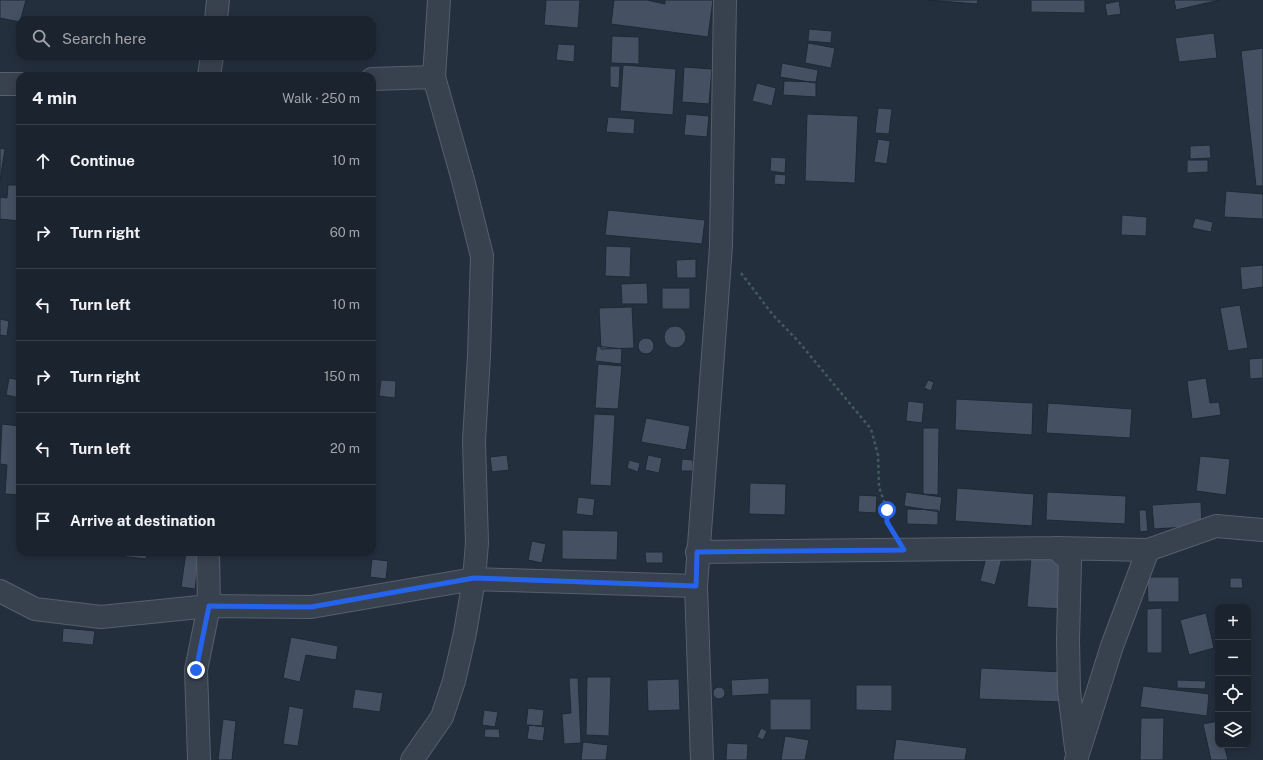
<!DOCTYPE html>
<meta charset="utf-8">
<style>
:root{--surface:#1b232e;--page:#242b36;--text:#f1f3f6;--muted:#a0a4aa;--line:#39404a}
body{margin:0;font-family:"Public Sans",sans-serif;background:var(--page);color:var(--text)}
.controls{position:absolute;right:12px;bottom:12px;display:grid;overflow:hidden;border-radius:8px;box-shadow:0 2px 10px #0003}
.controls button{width:36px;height:36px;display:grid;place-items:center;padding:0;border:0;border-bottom:1px solid var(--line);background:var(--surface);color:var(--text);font:20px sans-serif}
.stop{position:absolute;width:12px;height:12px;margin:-9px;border:3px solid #2563eb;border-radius:50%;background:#fff}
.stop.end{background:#2563eb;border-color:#fff;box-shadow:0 1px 4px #0008}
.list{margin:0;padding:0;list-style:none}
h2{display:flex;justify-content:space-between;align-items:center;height:52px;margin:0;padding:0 16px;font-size:17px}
h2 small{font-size:13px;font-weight:400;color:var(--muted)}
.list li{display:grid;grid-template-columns:26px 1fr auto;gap:12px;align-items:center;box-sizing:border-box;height:72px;padding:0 16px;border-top:1px solid var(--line)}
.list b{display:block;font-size:15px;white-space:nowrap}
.list em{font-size:13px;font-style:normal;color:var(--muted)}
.icon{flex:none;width:22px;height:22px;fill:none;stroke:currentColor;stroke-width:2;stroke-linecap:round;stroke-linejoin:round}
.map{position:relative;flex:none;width:1263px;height:760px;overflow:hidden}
.search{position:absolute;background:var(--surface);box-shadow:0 2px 10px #0003;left:16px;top:16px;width:360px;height:44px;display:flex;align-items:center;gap:10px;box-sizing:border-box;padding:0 14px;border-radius:12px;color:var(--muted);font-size:15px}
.panel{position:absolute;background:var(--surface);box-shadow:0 2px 10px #0003;left:16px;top:72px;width:360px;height:484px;border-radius:12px}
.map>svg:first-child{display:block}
</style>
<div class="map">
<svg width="1263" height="760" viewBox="0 0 1263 760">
<rect width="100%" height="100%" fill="#242f3e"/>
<path fill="#455162" stroke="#1f2835" d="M0,0h26l-6,22 -20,-4z
M546,0h34l-2,28 -34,-3z
M614,0h33l18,4v-4h48l-5,37 -97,-13z
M927,0h51l-1,4z
M1031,0h54v13l-54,-1z
M1174,0h46l-44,10z
M1119,1l2,13 -14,2 -2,-12z
M809,29l23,2 -1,12 -23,-2z
M1214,33l3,25 -38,4 -4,-24z
M612,36l27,1v27l-28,-1z
M808,43l27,5 -4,20 -26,-5z
M558,44l17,1 -1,17 -18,-2z
M1263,48v138h-7l-15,-135z
M782,63l36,7 -2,13 -36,-6z
M623,65l53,4 -3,46 -53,-4z
M610,66h10l-1,22 -9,-1z
M684,67l28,2 -3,35 -27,-2z
M784,81l32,1v15l-33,-2z
M757,83l19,5 -4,18 -20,-5z
M878,108l14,1 -3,25 -14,-1z
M686,114l23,2 -2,21 -23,-2z
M807,114l51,2 -3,67 -50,-2z
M608,117l27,2 -1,15 -28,-2z
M878,139l12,2 -3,23 -13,-2z
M1210,145l1,13 -21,1v-13z
M0,148l5,1 -5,32z
M771,157l15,1 -1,15 -15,-2z
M1187,160h21v12l-21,1z
M775,174l11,1 -1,10 -11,-1z
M8,185h12v36l-20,-2v-22l7,1z
M1226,191l37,3v25l-39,-2z
M608,210l97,10 -3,24 -97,-9z
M1122,215l25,2 -1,19 -25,-1z
M1195,218l18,4 -2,10 -19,-4z
M606,246l25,1 -1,30 -25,-1z
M696,259v19h-19l-1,-18z
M1263,265v22l-21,3 -2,-23z
M647,283l1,21h-26l-1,-20z
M662,288h28v21h-28z
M1240,305l8,43 -20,3 -8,-43z
M632,307l2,41 -33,1 -2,-41z
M0,319l9,2 -2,15 -7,-1z
M664 337a11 11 0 1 1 22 0a11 11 0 1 1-22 0Z
M638 346a8 8 0 1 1 16 0a8 8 0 1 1-16 0Z
M597,346l25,3 -1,15 -26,-3z
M1263,358v20l-13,1 -1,-20z
M598,364l24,2 -4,43 -23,-1z
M9,378l11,2v18l-14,-3z
M1206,378l4,25 9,-1 2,13 -29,4 -5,-38z
M381,380l15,1 -1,17 -16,-2z
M928,380l6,2 -3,9 -7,-3z
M956,399l77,4 -1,32 -77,-5z
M908,401l16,2 -2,20 -16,-2z
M1048,403l84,6 -2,29 -84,-5z
M594,414l21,1 -4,71 -21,-1z
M646,418l44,8 -4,24 -45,-8z
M2,424l18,2v69l-15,-1 2,-29 -7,-1z
M923,428h16l-1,67 -15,-1z
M507,455l2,15 -17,2 -2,-15z
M648,455l14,3 -3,15 -14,-3z
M1200,456l30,3 -4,36 -30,-4z
M682,459l11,1v11h-12z
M629,460l11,3 -2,9 -11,-4z
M750,483l36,1 -1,31 -36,-1z
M957,488l77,6 -2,32 -77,-5z
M906,492l36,5 -2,15 -36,-6z
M1047,492l79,4 -1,28 -79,-4z
M859,495l18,1 -1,17 -18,-1z
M578,497l17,2 -2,17 -17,-2z
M1201,502l1,24 -48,3 -2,-24z
M907,509l31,1v15l-31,-1z
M1139,510h7l2,21 -8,1z
M562,530l56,1 -1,29 -55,-1z
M532,541l14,3 -4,19 -14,-3z
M120,552h27l-1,7 -27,-3z
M186,552h14l-5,37 -14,-2z
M645,552h18v11h-17z
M987,554l15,4 -7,27 -15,-4z
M1031,557l34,3 -3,49 -35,-2z
M372,559l16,2 -2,18 -16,-2z
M1147,577h32v25h-31z
M1230,578h12l1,10h-13z
M1162,608v45h-15v-44z
M1206,613l8,35 -25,7 -9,-35z
M63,628l32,3 -2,14 -31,-3z
M291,637l47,9 -2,14 -30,-5 -6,27 -17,-4z
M981,668l82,4 -1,30 -83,-3z
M587,677h24l-2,59 -23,-1z
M569,678h9l3,65 -17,1 -2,-30 9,-1z
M769,678v16l-37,2 -1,-16z
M679,679l1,31 -32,1 -1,-31z
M1177,680l29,1 -1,8 -28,-1z
M856,685h36v26l-36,-1z
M1143,686l66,8 -2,22 -67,-9z
M713 693a6 6 0 1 1 12 0a6 6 0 1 1-12 0Z
M355,689l28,4 -3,19 -28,-4z
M770,699h41v31h-41z
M289,706l15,3 -6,37 -15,-2z
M528,708l16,2 -2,16 -16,-1z
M484,710l14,2 -3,15 -13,-2z
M1141,718h23l-1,42h-23z
M223,719l13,2 -4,39h-14z
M1218,721v24h6l4,15h-17l-8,-36z
M529,725l16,2 -2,14 -16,-2z
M761,728l6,3 -4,9 -6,-3z
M485,729h14l1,9 -16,-1z
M785,736l24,4 -4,20h-24z
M896,739l71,9 -2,12h-72z
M583,742l25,3 -2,15h-25z
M727,743l21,1 -1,16h-21z"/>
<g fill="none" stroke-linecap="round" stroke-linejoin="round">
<defs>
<path id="street" d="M216,20l2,-20
M209,76l3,-20
M372,79l62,-2
M0,84h20
M1055,548l15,13 -2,79 1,51 7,57
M697,552l358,-4 93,2 68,-24 47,4
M0,591l35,18 66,8 108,-11 102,1 163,-28 222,7
M199,760l-3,-90 13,-64 -1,-54
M412,760l30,-43 12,-36 11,-48 9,-54 3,-36 -3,-102 5,-86 3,-99 -19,-76 -29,-103 5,-77
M702,760l-6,-174 25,-340 4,-246
M1076,760l36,-114 36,-96"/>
</defs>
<use href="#street" stroke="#565f6c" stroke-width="24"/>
<path stroke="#44595c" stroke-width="2.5" stroke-dasharray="3 3" stroke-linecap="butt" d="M741,273l32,42 25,26 73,88 7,26 1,32 8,23v12l3,6"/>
<use href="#street" stroke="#38414e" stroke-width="22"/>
</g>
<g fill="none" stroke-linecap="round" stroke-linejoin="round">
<path stroke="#2563eb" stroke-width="5" d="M196,670l13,-64 102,1 163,-29 222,8 1,-34 207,-2 -17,-28v-12"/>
</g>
</svg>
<div class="controls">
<button>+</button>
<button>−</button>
<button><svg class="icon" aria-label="locate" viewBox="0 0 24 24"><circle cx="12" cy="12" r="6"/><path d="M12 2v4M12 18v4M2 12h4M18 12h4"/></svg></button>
<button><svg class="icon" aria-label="layers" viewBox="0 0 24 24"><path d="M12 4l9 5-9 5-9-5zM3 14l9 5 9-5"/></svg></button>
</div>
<div class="stop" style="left:887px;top:510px"></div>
<div class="stop end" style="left:196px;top:670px"></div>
<div class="search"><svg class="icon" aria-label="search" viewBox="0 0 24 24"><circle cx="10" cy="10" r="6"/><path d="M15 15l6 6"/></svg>Search here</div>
<section class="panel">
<h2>4 min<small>Walk · 250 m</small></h2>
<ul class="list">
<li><svg class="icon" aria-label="ahead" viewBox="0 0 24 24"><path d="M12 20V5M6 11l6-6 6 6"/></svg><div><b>Continue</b></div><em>10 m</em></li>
<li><svg class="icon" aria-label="right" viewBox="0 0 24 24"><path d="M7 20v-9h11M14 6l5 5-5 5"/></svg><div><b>Turn right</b></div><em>60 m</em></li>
<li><svg class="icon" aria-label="left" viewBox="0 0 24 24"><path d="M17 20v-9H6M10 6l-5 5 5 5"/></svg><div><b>Turn left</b></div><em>10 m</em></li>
<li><svg class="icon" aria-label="right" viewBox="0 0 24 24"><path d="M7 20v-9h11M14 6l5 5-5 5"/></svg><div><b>Turn right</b></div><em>150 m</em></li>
<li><svg class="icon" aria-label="left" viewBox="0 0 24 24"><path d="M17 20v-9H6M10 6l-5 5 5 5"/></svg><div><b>Turn left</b></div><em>20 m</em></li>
<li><svg class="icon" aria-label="arrive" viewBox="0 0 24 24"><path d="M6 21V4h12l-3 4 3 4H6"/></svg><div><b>Arrive at destination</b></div></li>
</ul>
</section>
</div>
